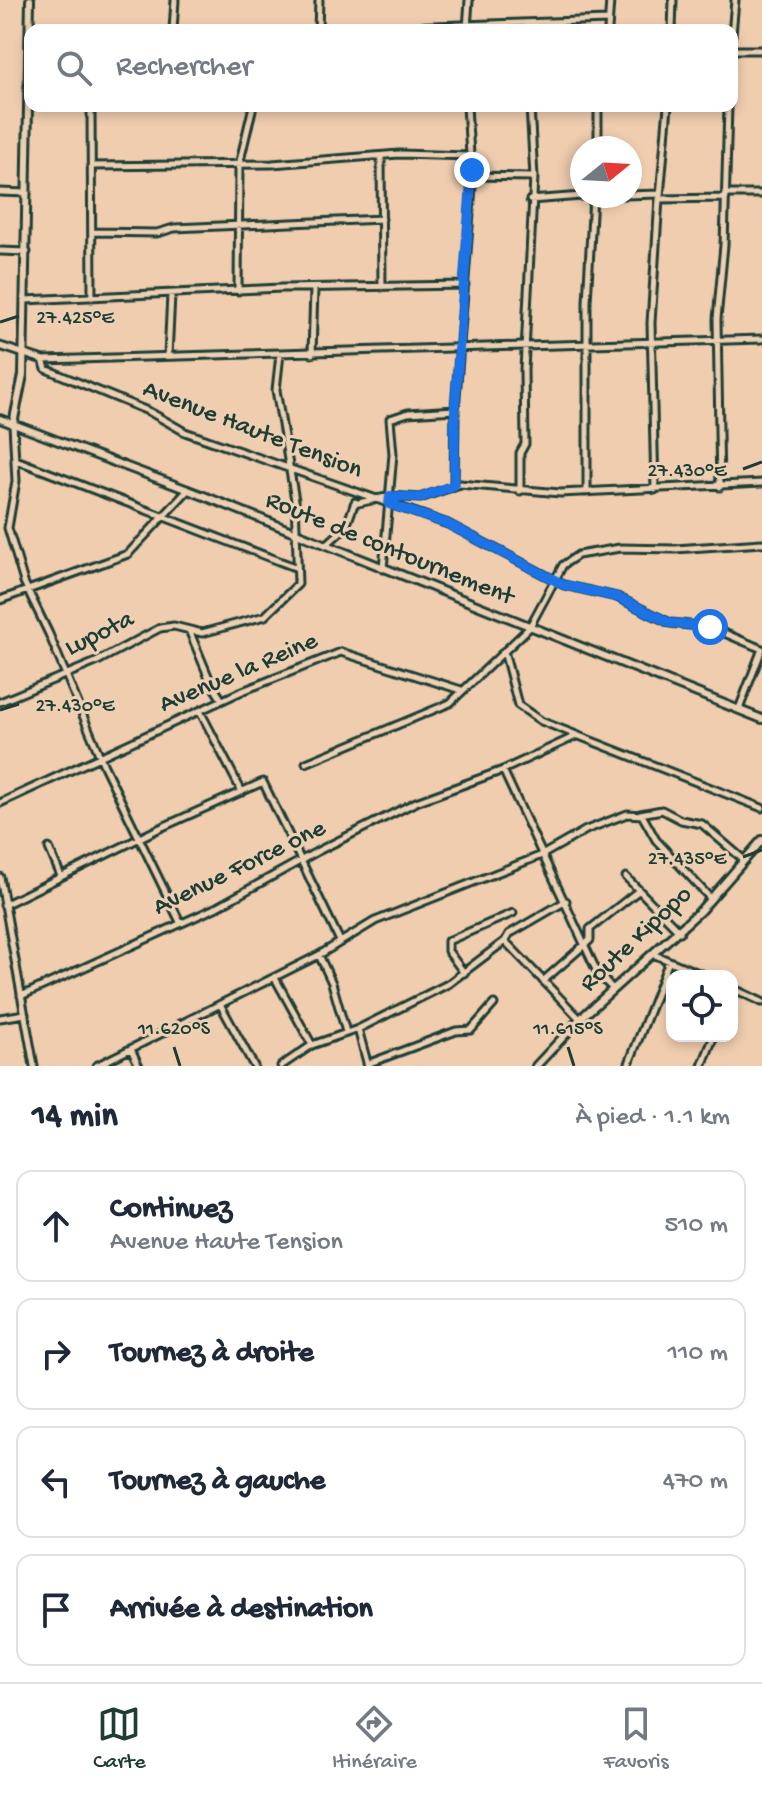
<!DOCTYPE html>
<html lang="fr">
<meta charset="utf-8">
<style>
:root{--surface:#fff;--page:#f6f6f7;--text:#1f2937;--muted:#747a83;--line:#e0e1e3;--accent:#1f3d34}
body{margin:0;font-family:"Gochi Hand",sans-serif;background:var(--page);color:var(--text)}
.controls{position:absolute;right:24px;bottom:24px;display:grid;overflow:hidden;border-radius:16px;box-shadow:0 4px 12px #0003}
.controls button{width:72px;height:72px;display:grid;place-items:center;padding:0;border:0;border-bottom:2px solid var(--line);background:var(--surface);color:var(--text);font:40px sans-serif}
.compass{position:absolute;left:570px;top:136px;width:72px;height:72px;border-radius:50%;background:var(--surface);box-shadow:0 4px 12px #0003;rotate:72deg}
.stop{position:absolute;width:24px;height:24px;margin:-18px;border:6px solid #1a73e8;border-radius:50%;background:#fff}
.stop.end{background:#1a73e8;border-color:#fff;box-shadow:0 2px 8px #0008}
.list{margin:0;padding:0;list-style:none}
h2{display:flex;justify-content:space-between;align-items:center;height:104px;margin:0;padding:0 32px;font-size:34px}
h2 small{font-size:26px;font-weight:400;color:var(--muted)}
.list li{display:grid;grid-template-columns:52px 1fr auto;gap:24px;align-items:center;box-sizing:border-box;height:112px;margin:0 16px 16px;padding:0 16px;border:2px solid var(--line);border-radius:16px}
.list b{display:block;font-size:30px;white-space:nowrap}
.list p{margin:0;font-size:26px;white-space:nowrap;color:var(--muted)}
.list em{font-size:26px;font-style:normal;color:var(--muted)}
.icon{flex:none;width:44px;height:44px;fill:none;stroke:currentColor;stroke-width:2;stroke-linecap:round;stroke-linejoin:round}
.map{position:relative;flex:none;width:762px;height:1066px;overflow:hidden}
.search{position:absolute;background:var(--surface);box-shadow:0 4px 12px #0003;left:24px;right:24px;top:24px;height:88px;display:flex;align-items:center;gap:20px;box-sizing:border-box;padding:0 28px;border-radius:16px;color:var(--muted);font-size:30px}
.sheet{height:616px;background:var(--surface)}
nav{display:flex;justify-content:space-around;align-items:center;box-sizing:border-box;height:112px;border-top:2px solid var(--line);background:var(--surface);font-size:22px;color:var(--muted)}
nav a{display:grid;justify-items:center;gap:4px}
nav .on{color:var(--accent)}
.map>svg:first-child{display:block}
</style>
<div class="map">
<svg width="762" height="1066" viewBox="0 0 762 1066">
<rect width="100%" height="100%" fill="#f0cdaf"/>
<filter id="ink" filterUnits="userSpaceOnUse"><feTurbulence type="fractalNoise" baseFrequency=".0125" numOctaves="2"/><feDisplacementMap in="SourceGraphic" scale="16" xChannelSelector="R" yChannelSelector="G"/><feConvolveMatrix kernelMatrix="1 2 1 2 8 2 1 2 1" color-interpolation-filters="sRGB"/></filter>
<g filter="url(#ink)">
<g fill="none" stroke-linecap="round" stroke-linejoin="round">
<defs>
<path id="street" d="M467,29l2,-29
M173,30l2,-30
M317,30l291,-10
M318,30l1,-30
M608,30l2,-30
M672,30l1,-30
M732,35l3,-35
M732,50h30
M91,106l1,192
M598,106v42
M381,157l1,130
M92,166l180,-2 127,-10 71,2
M471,176l63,1
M0,192l27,1
M726,194h36
M589,196l71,-2
M660,196l8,-90
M530,200l52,-4
M93,232l64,1 17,-5 208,-9
M0,251l27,1
M238,291l1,-126 14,-59
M25,300l256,-12 184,-3
M0,346l43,14 3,9 104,43 35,20 263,92 116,61 53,12 53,26 40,4 52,22 -23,60
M312,354l2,-65
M168,356l3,-61
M43,360l719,-21
M13,424l3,57 -8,47 16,54 25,52 55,132 76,156
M16,460l281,108
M454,485l1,-75
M720,487l-3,-168 7,-74 4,-139
M655,490l-4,-167 8,-124 67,-1
M520,491v-38l5,-9 -1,-74 10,-193 -4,-71
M587,492v-190l6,-106
M354,504l36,-8 30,2 40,-14 100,9 202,-10
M326,545l20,-18 9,-25
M383,569l10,-115 -3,-35 18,-6 47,-3 17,-223 -5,-81
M0,600l128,-46 60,-64
M189,630l22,53 11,17
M504,651l14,54 23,16 221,87
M0,702l96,-40 64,-34 14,-2 28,7 63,-17 33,-32 -3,-84 -19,-110 4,-36
M200,711l42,81
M306,763l144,-60 79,-75 34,-63 15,-10 42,-7 55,1 87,-6
M503,770l95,204 15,15
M0,803l240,-111 101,-40 120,38
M640,814l22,-4 19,10 21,4 42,36
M49,848l12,28
M0,877l34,189
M626,877l54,55
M4,905l154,-76 105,-47 77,159
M505,941l4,-7 57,-33
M319,955l13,28 14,49
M655,955l51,21
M464,973l-16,-22v-10l65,-28
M275,978l37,67
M543,981l47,-41v-11l48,-38
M732,988l30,14
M21,996l194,-88 103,-57 98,-49 87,-32 73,-34
M220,1004l34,62
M0,1018l25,-4
M131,1049l8,17
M367,1064l89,-33 15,-1 23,-26
M96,1066l223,-111 56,-34 167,-66 44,-25 41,-16 15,1 14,25 55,59
M281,1066l31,-21 46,-16
M368,1066l-10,-37 90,-45 57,-43 75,78
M628,1066l41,-105
M702,1066l12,-30"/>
<path id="secondary" d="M0,419l204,77 558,223
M13,424l10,-49 7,-375
M536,1066l44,-47 120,-108 62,-71"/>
</defs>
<use href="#street" stroke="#1f3d34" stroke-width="11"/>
<use href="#secondary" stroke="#1f3d34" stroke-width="12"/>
<use href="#street" stroke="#edd0b3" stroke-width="5"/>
<use href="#secondary" stroke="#edd0b3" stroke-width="6"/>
</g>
</g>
<g fill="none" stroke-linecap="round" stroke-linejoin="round" filter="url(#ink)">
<path stroke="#1a73e8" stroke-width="10" d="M472,170l-17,235 -1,80 -34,13 -30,-2 -1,8 59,20 116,61 53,12 53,26 40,4"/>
</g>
<path fill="none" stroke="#1f3d34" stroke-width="3" d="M0,322l19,-6M743,469l19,-7M0,710l19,-6M743,857l19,-7M174,1047l6,19M568,1047l6,19"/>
<g text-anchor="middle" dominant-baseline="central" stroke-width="6" stroke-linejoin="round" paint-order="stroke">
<g font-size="26" fill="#1f3d34" stroke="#edd0b3">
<text transform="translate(252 431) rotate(21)">Avenue Haute Tension</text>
<text transform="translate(389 550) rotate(22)">Route de contournement</text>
<text transform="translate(100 635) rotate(-26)">Lupota</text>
<text transform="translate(239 674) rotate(-23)">Avenue la Reine</text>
<text transform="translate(240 869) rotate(-26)">Avenue Force one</text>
<text transform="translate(637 940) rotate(-43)">Route Kipopo</text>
</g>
</g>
<g font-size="20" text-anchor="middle" fill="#1f3d34" stroke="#edd0b3" stroke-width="6" stroke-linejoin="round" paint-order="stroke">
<text x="75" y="323">27.425°E</text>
<text x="687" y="476">27.430°E</text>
<text x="75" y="711">27.430°E</text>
<text x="687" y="864">27.435°E</text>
<text x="174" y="1034">11.620°S</text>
<text x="568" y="1034">11.615°S</text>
</g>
</svg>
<div class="controls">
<button><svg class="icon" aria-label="locate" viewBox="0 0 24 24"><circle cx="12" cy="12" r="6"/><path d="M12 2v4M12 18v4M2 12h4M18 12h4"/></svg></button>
</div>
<svg class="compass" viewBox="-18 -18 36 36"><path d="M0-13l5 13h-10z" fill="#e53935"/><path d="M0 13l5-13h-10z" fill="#747a83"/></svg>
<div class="stop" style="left:710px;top:627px"></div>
<div class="stop end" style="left:472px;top:170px"></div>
<div class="search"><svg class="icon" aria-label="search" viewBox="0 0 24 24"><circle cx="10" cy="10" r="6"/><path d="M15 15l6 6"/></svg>Rechercher</div>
</div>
<section class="sheet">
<h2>14 min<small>À pied · 1.1 km</small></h2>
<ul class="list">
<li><svg class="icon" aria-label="ahead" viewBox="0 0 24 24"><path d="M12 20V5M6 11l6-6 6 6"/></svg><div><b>Continuez</b><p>Avenue Haute Tension</p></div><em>510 m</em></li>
<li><svg class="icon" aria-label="right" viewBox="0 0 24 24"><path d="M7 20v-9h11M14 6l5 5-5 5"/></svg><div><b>Tournez à droite</b></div><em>110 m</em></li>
<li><svg class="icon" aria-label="left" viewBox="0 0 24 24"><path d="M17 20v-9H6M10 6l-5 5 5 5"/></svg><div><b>Tournez à gauche</b></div><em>470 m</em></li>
<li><svg class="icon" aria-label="arrive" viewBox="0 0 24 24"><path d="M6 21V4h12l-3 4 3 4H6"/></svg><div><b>Arrivée à destination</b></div></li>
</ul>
</section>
<nav>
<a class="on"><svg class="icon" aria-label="map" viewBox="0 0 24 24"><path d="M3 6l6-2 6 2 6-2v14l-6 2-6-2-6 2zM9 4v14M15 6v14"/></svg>Carte</a>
<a><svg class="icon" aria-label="directions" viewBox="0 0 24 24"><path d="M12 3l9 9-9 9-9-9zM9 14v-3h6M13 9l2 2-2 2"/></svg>Itinéraire</a>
<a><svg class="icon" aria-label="saved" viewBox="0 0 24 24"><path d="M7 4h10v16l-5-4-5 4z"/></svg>Favoris</a>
</nav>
